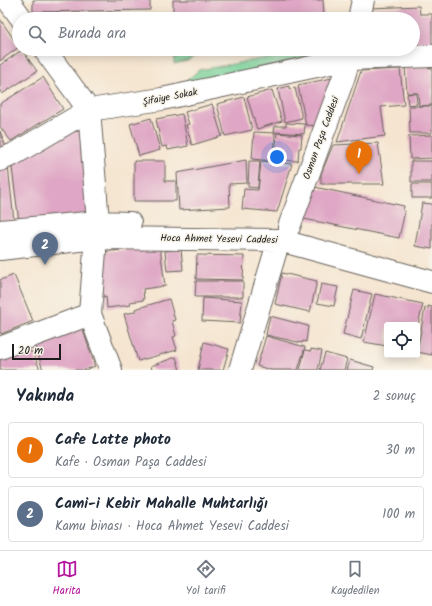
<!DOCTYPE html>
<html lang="tr">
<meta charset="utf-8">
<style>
:root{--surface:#fff;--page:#f6f6f7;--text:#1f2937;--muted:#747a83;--line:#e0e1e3;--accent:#b5179e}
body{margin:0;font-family:Kalam,sans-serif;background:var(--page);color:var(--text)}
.controls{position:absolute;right:12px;bottom:12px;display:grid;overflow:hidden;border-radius:4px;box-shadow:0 2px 10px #0003}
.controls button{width:36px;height:36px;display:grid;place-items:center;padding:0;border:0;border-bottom:1px solid var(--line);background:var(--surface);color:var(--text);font:20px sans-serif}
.scale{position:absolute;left:12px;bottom:10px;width:49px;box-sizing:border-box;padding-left:4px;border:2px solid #1c1c1c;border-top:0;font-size:11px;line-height:14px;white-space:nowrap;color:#1c1c1c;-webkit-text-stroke:3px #f7f3e8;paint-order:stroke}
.you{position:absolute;left:277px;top:157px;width:14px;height:14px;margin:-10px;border:3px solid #fff;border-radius:50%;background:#1a73e8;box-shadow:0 0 0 6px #1a73e833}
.badge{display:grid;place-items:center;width:26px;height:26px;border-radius:50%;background:var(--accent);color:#fff;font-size:13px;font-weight:700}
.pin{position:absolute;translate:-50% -33px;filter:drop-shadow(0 1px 2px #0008)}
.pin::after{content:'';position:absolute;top:21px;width:14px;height:12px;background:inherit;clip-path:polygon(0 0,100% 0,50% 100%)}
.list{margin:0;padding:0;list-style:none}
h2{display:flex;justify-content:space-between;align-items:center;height:52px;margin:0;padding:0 16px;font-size:17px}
h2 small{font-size:13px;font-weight:400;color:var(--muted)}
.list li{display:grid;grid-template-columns:26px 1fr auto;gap:12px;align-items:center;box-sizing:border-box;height:56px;margin:0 8px 8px;padding:0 8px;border:1px solid var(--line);border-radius:4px}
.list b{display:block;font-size:15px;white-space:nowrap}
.list p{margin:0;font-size:13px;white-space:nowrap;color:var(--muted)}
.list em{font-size:13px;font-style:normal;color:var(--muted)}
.icon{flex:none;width:22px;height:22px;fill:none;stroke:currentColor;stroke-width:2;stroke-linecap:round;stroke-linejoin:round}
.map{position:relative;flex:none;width:432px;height:370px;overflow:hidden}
.search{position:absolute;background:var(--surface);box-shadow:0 2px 10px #0003;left:12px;right:12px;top:12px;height:44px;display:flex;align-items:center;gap:10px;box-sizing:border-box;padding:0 14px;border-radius:22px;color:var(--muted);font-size:15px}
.sheet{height:180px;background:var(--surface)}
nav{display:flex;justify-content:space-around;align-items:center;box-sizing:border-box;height:56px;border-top:1px solid var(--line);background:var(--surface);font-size:11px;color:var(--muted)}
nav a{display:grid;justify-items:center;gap:2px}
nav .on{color:var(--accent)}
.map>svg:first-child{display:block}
</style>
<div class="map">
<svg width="432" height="370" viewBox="0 0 432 370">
<rect width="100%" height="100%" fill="#f7f3e8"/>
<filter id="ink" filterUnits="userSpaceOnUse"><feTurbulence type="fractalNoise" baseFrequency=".025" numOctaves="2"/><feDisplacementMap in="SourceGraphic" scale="8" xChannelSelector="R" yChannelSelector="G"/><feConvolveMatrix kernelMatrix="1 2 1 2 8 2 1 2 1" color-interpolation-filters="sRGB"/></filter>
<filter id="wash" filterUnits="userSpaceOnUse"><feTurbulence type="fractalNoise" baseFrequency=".012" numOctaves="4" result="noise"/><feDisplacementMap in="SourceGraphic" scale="16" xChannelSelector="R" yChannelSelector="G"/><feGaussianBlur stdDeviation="0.9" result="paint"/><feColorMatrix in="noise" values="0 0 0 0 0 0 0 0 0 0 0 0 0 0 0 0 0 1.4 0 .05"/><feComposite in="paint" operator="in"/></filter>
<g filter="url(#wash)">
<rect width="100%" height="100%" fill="#f5e5d0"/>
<path fill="#76cf96" stroke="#497659" d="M175,49h34l-22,12 -13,3z
M317,49h10l-6,5 -145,36 23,-20z"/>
<g id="blocks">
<path fill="#dfa7c5" d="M33,0h117v10l-117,2z
M173,0h150l1,19h-151z
M419,6l1,8h12v39l-19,-4v-30h-40l-1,-11z
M0,19l19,28 -19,14z
M22,50l15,21 -35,23 -2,-3v-26z
M432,66v39l-13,1 -1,-13h-11l-2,-25z
M400,69l4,36 -23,2 4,29 -48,6 24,-71z
M43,77l20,32 -52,32 -11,-14v-23z
M332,78l-13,48 -13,-1 -8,-40z
M289,86v3l6,-1 7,30 -17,4 -7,-33z
M272,90l10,31 -25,8 -10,-32z
M416,93l1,11 -9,1 -1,-11z
M244,97l8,33 -27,6 -8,-32z
M212,104l10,32 -30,9 -6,-20 3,-1 -4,-12z
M409,106h23v27h-22z
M182,114l6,32 -20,4 -1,-4 -5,1 -6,-28z
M151,118l9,32 -21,6 -9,-32z
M286,123l19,1 -1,10 -30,-2 1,-6h11z
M0,131l7,19 -7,2z
M80,131l10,83 -71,8 -8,-62 39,-26z
M254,132l21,1 -1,28 -22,-2z
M277,133l25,2 -1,13h-2l-1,13 -23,-1z
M432,135v23l-22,1 -1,-23z
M378,143l6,41h-63v-10l12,-29z
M246,160l1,23 -18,1 1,23 -51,3 -2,-37z
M134,161h31v20h11v20h-42z
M249,161h11l-2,27 -10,-1z
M261,161l31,3 -15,48 -35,-3 2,-20 14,1z
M411,161h21v21h-21z
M8,166l6,55 -14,2v-55z
M412,184h20v14h-20z
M310,186l94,20 -1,5h2l-6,27 -95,-19z
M422,203l10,1v45l-17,-3z
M160,247l5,39 -22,3 1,11 -14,2 1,3 -24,3 -1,-12 -3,1 -3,-19 3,-26 37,-4v2z
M181,249l2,21 -16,1 -2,-20z
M197,255l47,1 -1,24 -47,-1z
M282,273l35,8 -7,31 -35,-8z
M14,275l19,46 -32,13 -1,-3v-51z
M196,281h47v16h-48z
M321,284l17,3 -4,19 -17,-3z
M354,290l18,4 -11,45 -18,-5z
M375,294l48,10 -5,21h-31v21l-23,-4z
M203,298l39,3 -2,22 -38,-2z
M169,299l6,21 -3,1 4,15 -3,1 4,13 -39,11 -14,-47 11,-2v-3z
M428,306l4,1v48l-15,-3 8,-44 3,1z
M270,316l38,10 -2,16 -3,-1 -1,2 -36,-8z
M81,324l14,42 -10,4h-42l-9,-28z
M266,336l39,11 -7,23h-27l-14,-4z
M204,342l25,7 -6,21h-25z
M28,347l2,5h3l7,18h-40v-13z
M311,349l11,2 -4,19h-18l5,-20 6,1z
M325,353l22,6 -3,11h-24z
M176,357l4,13h-28l-1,-4z
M350,360l24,7 -1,3h-26z"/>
</g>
</g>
<g filter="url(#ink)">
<use href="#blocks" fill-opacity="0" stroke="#68625b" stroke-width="1"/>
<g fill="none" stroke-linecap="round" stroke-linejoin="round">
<defs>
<path id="minor" d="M8,0l14,19
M359,19l4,-19
M44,49l45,61 9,112
M0,160l14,-6 75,-44 73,-11 187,-40 83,-3
M289,227l54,-148 9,-30
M0,231l98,-9 32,1
M96,238l-6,76 21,56
M0,249l96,-11 183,2 153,42
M0,348l90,-34
M240,370l39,-130"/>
</defs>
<use href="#minor" stroke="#68625b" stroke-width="24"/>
<use href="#minor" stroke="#fff" stroke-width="22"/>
</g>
</g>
<g text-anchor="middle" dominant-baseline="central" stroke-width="3" stroke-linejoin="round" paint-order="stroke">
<g font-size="10" fill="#1c1c1c" stroke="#f7f3e8">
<text transform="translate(170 97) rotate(-11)">Şifaiye Sokak</text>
<text transform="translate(321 138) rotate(-70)">Osman Paşa Caddesi</text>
<text transform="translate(219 239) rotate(1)">Hoca Ahmet Yesevi Caddesi</text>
</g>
</g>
</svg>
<div class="controls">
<button><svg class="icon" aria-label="locate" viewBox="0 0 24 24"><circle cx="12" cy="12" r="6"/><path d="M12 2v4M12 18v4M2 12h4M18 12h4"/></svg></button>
</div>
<div class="scale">20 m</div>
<div class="you"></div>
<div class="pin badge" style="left:359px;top:174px;background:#e8710a">1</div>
<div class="pin badge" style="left:45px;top:265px;background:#5c6f8a">2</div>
<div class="search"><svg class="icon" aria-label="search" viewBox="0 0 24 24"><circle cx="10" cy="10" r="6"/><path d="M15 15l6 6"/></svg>Burada ara</div>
</div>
<section class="sheet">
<h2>Yakında<small>2 sonuç</small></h2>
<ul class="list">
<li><span class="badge" style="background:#e8710a">1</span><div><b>Cafe Latte photo</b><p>Kafe · Osman Paşa Caddesi</p></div><em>30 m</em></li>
<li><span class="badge" style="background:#5c6f8a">2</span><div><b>Cami-i Kebir Mahalle Muhtarlığı</b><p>Kamu binası · Hoca Ahmet Yesevi Caddesi</p></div><em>100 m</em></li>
</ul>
</section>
<nav>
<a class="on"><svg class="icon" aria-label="map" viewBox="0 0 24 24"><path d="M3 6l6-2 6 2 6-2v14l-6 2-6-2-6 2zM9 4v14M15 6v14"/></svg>Harita</a>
<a><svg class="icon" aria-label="directions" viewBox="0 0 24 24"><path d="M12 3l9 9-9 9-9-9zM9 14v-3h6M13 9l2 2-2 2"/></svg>Yol tarifi</a>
<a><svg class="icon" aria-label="saved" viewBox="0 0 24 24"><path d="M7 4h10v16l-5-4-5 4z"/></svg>Kaydedilen</a>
</nav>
